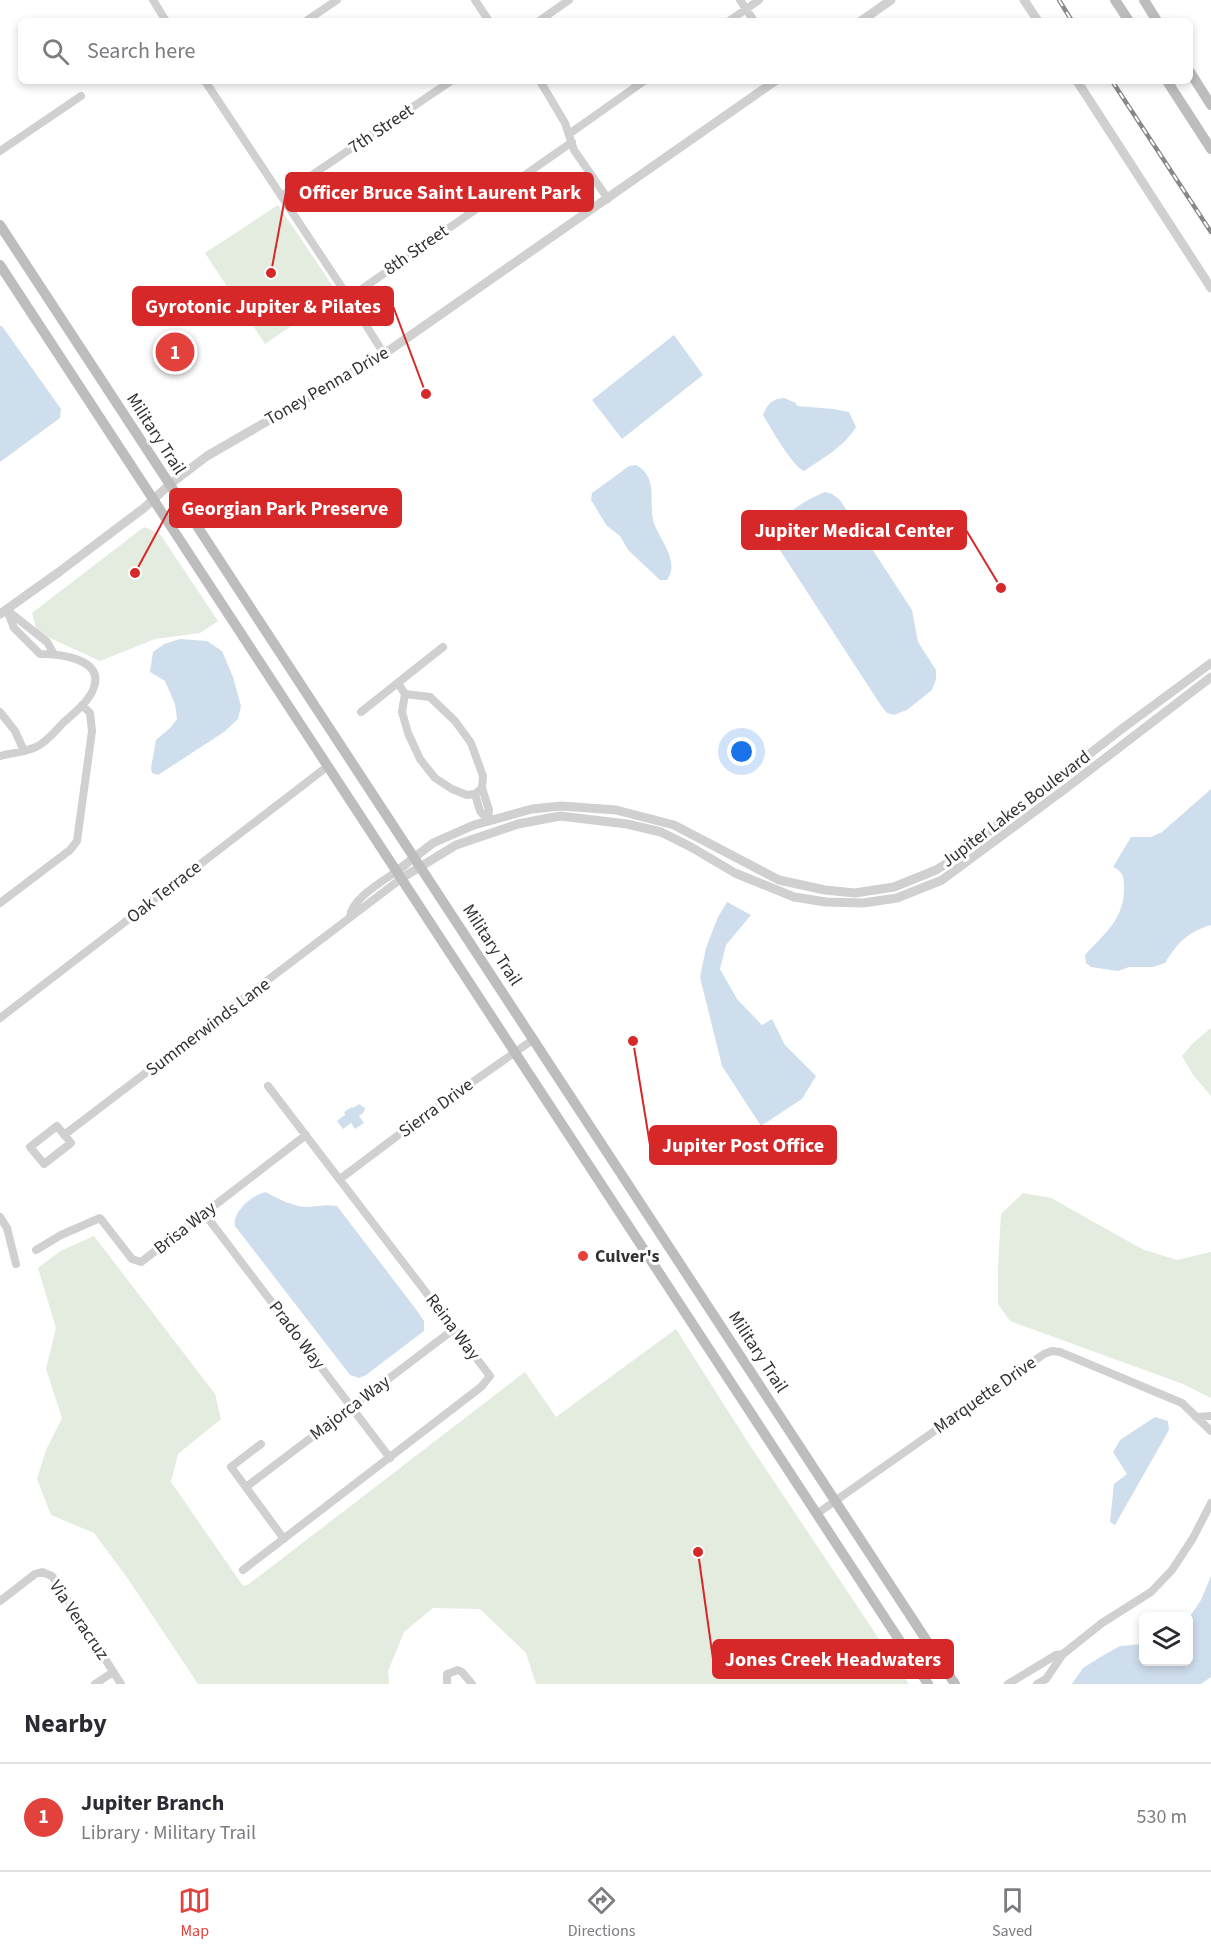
<!DOCTYPE html>
<meta charset="utf-8">
<style>
:root{--surface:#fff;--page:#f2f2f3;--text:#2b2b33;--muted:#7c7c81;--line:#e1e1e2;--accent:#e2413c}
body{margin:0;font-family:"Source Sans 3",sans-serif;background:var(--page);color:var(--text)}
.controls{position:absolute;right:18px;bottom:18px;display:grid;overflow:hidden;border-radius:9px;box-shadow:0 3px 9px #0003}
.controls button{width:54px;height:54px;display:grid;place-items:center;padding:0;border:0;border-bottom:2px solid var(--line);background:var(--surface);color:var(--text);font:30px sans-serif}
.you{position:absolute;left:742px;top:752px;width:21px;height:21px;margin:-15px;border:4px solid #fff;border-radius:50%;background:#1a73e8;box-shadow:0 0 0 9px #1a73e833}
.badge{display:grid;place-items:center;width:39px;height:39px;border-radius:50%;background:var(--accent);color:#fff;font-size:20px;font-weight:700}
.pin{position:absolute;translate:-50% -50%;border:3px solid #fff;box-shadow:0 2px 6px #0006}
.list{margin:0;padding:0;list-style:none}
h2{display:flex;justify-content:space-between;align-items:center;height:78px;margin:0;padding:0 24px;font-size:26px}
h2 small{font-size:20px;font-weight:400;color:var(--muted)}
.list li{display:grid;grid-template-columns:39px 1fr auto;gap:18px;align-items:center;box-sizing:border-box;height:108px;padding:0 24px;border-top:2px solid var(--line)}
.list b{display:block;font-size:22px;white-space:nowrap}
.list p{margin:0;font-size:20px;white-space:nowrap;color:var(--muted)}
.list em{font-size:20px;font-style:normal;color:var(--muted)}
.icon{flex:none;width:33px;height:33px;fill:none;stroke:currentColor;stroke-width:2;stroke-linecap:round;stroke-linejoin:round}
.map{position:relative;flex:none;width:1211px;height:1684px;overflow:hidden}
.search{position:absolute;background:var(--surface);box-shadow:0 3px 9px #0003;left:18px;right:18px;top:18px;height:66px;display:flex;align-items:center;gap:15px;box-sizing:border-box;padding:0 21px;border-radius:9px;color:var(--muted);font-size:22px}
.sheet{height:186px;background:var(--surface)}
nav{display:flex;justify-content:space-around;align-items:center;box-sizing:border-box;height:84px;border-top:2px solid var(--line);background:var(--surface);font-size:16px;color:var(--muted)}
nav a{display:grid;justify-items:center;gap:3px}
nav .on{color:var(--accent)}
.map>svg:first-child{display:block}
</style>
<div class="map">
<svg width="1211" height="1684" viewBox="0 0 1211 1684">
<rect width="100%" height="100%" fill="#fff"/>
<path fill="#e4ebdf" d="M278,205l60,89 -73,50 -60,-91z
M144,527l16,7 58,87 -18,12 -45,6 -55,22 -63,-29 -5,-19z
M1211,1028v68l-17,-20 -12,-20 11,-13z
M1023,1193l28,5 91,51 35,11 34,-8v146l-28,-14 -173,-63 -12,-17v-37l3,-53z
M94,1236l121,158 6,25 -43,35 -7,28 72,104 6,-2 276,-212 31,45 120,-88 71,112 162,243h-373l-10,-31 -46,-44 -47,-1 -29,24 -16,39 1,13h-191l-72,-108 -32,-43 -43,-18 -14,-36 9,-29 16,-32 -16,-49 10,-41 -18,-60 22,-17z"/>
<path fill="#cfdeed" d="M0,326h2l59,83 -1,9 -60,44z
M674,335l29,40 -81,64 -30,-39z
M784,398l12,5 1,3 36,3 16,3 7,15c-11,19 -34,32 -52,44 -11,-4 -34,-44 -41,-56 5,-11 8,-16 21,-17z
M636,465c22,12 13,34 17,55 5,19 28,40 14,60h-7l-32,-30 -8,-14 -13,-10 -16,-26 1,-7 37,-27z
M825,492l7,2 8,6 72,110 6,32 18,28v9l-4,11 -25,20 -13,5 -7,-2 -5,-6 -112,-172c5,-17 39,-37 55,-43z
M180,639l27,2 15,10 11,26 8,29 -3,13 -14,13 -66,43 -6,-2 -1,-5 5,-28 14,-12 7,-9 -2,-15 -10,-23 -15,-9 3,-20 11,-8z
M1211,789v136c-23,7 -33,17 -46,38l-12,4h-24l-11,4 -27,-4 -5,-4 -1,-8c20,-22 40,-36 39,-69 0,-10 -2,-15 -11,-19l18,-30h20l11,-5z
M727,902l24,13 -25,30 -6,24 17,30 25,26 10,-6 13,26 31,31 -14,23 -41,27 -39,-60 -22,-89 6,-29 12,-31z
M359,1104l6,4 -1,4 -5,4 5,7 -9,6 -4,-6 -8,6 -6,-8 8,-6 -1,-3 8,-5 1,1z
M266,1192c12,7 28,15 42,15 10,-1 19,-3 29,-1l78,102 9,13v10l-58,44 -7,3 -9,-3 -115,-149c-3,-14 18,-32 31,-34z
M1155,1417l13,4 1,9 -54,95 -5,-3 4,-38 13,-10 -14,-22 7,-12z
M1211,1576v101l-10,7h-129l11,-16 19,-12 18,-10 23,-2 1,18h44l1,-44 12,-18z"/>
<g fill="none" stroke-linecap="round" stroke-linejoin="round">
<path stroke="#d0d0d0" stroke-width="8" d="M153,0l13,21
M475,0l14,21
M740,0l14,21
M306,21l31,-21
M539,21l30,-21
M729,21l30,-21
M205,81l144,217 35,56
M540,81l25,42 9,27 34,49
M569,134l75,-53
M0,151l81,-55
M281,196l170,-115
M349,298l223,-156
M8,611l39,31 7,12
M398,683l7,11 -3,18 6,21 12,26 15,19 17,11 15,6 8,-1 7,-6
M405,694l25,3 25,24 16,22 12,33 -1,12 7,22 -1,10
M0,712l15,19 9,20
M361,712l82,-65
M0,756c12,-3 25,-4 36,-9 10,-4 20,-17 28,-25 10,-9 26,-21 30,-35 10,-29 -36,-33 -54,-33l-26,-26 -7,-18
M475,794l5,17 8,9
M0,903l70,-53 7,-9 15,-110 -2,-18 -8,-8
M350,917c1,-18 33,-36 47,-46
M0,1018l328,-252
M57,1126l14,17 -27,21 -14,-17z
M64,1135l338,-257
M340,1179l81,-61 113,-79
M204,1213l186,245
M0,1217l7,11 9,36
M36,1250l25,-15 39,-17 32,41 9,3 165,-127
M1196,1417l15,-1
M261,1444l-30,23 53,72
M246,1487l208,-158
M818,1513l226,-159 8,-3 8,1 122,51 29,28
M243,1570l238,-183 9,-11 -222,-290
M0,1601l35,-27 7,-2 10,4 69,108
M95,1684l18,-12
M447,1684v-10l11,-4 4,2 10,12
M1008,1684l48,-29 7,-1
M1037,1684l9,-5 17,-25 39,-31 49,-31 21,-22 21,-32 18,-35"/>
<path stroke="#d0d0d0" stroke-width="9" d="M1024,0l14,21
M861,21l30,-21
M1077,81l134,207
M0,614l59,-42 85,-64 25,-23 38,-29 177,-102 391,-273
M397,871l36,-28 41,-18 58,-16 29,-3 55,4 58,15 105,55 46,10 30,3 39,-6 42,-17 16,-10 171,-132 88,-65
M402,878l54,-33 62,-21 42,-8 67,8 34,8 30,15 44,26 59,24 32,5 37,1 34,-5 45,-18 123,-91 146,-112"/>
<path stroke="#bdbdbd" stroke-width="10" d="M1115,0l14,21
M1144,0l13,21
M1190,72l21,33
M1167,81l44,68
M0,225l955,1459
M0,265l928,1419"/>
<defs>
<path id="rail" d="M1059,0l13,21
M1112,81l99,151"/>
</defs>
<use href="#rail" stroke="#888" stroke-width="4.5"/>
<use href="#rail" stroke="#fff" stroke-width="2" stroke-dasharray="7" stroke-linecap="butt"/>
</g>
<circle fill="#e2413c" stroke="#fff" stroke-width="2" cx="583" cy="1256" r="6"/>
<g text-anchor="middle" dominant-baseline="central" stroke-width="6" stroke-linejoin="round" paint-order="stroke">
<g font-size="18" fill="#333" stroke="#fff">
<text transform="translate(381 129) rotate(-34)">7th Street</text>
<text transform="translate(416 250) rotate(-35)">8th Street</text>
<text transform="translate(327 386) rotate(-30)">Toney Penna Drive</text>
<text transform="translate(156 434) rotate(57)">Military Trail</text>
<text transform="translate(1016 809) rotate(-37)">Jupiter Lakes Boulevard</text>
<text transform="translate(164 892) rotate(-38)">Oak Terrace</text>
<text transform="translate(492 945) rotate(57)">Military Trail</text>
<text transform="translate(208 1027) rotate(-37)">Summerwinds Lane</text>
<text transform="translate(436 1108) rotate(-36)">Sierra Drive</text>
<text transform="translate(185 1228) rotate(-38)">Brisa Way</text>
<text transform="translate(453 1327) rotate(53)">Reina Way</text>
<text transform="translate(297 1335) rotate(53)">Prado Way</text>
<text transform="translate(758 1352) rotate(57)">Military Trail</text>
<text transform="translate(985 1395) rotate(-35)">Marquette Drive</text>
<text transform="translate(350 1408) rotate(-37)">Majorca Way</text>
<text transform="translate(79 1620) rotate(56)">Via Veracruz</text>
</g>
<g font-size="18" font-weight="bold" fill="#333" stroke="#fff" text-anchor="start">
<text x="595" y="1256">Culver's</text>
</g>
</g>
<path fill="none" stroke="#d62828" stroke-width="2" d="M271 273L286 192M426 394L393 306M135 573L170 508M1001 588L966 530M633 1041L650 1145M698 1552L713 1659"/>
<g fill="#d62828" stroke="#fff" stroke-width="2">
<circle cx="271" cy="273" r="6"/>
<circle cx="426" cy="394" r="6"/>
<circle cx="135" cy="573" r="6"/>
<circle cx="1001" cy="588" r="6"/>
<circle cx="633" cy="1041" r="6"/>
<circle cx="698" cy="1552" r="6"/>
</g>
<g fill="#d62828" stroke="#d62828" stroke-width="2">
<rect x="286" y="173" width="307" height="38" rx="6"/>
<rect x="133" y="287" width="260" height="38" rx="6"/>
<rect x="170" y="489" width="231" height="38" rx="6"/>
<rect x="742" y="511" width="224" height="38" rx="6"/>
<rect x="650" y="1126" width="186" height="38" rx="6"/>
<rect x="713" y="1640" width="240" height="38" rx="6"/>
</g>
<g font-size="20" text-anchor="middle" font-weight="bold" fill="#fff">
<text x="440" y="199">Officer Bruce Saint Laurent Park</text>
<text x="263" y="313">Gyrotonic Jupiter &amp; Pilates</text>
<text x="285" y="515">Georgian Park Preserve</text>
<text x="854" y="537">Jupiter Medical Center</text>
<text x="743" y="1152">Jupiter Post Office</text>
<text x="833" y="1666">Jones Creek Headwaters</text>
</g>
</svg>
<div class="controls">
<button><svg class="icon" aria-label="layers" viewBox="0 0 24 24"><path d="M12 4l9 5-9 5-9-5zM3 14l9 5 9-5"/></svg></button>
</div>
<div class="you"></div>
<div class="pin badge" style="left:175px;top:352px">1</div>
<div class="search"><svg class="icon" aria-label="search" viewBox="0 0 24 24"><circle cx="10" cy="10" r="6"/><path d="M15 15l6 6"/></svg>Search here</div>
</div>
<section class="sheet">
<h2>Nearby<small></small></h2>
<ul class="list">
<li><span class="badge">1</span><div><b>Jupiter Branch</b><p>Library · Military Trail</p></div><em>530 m</em></li>
</ul>
</section>
<nav>
<a class="on"><svg class="icon" aria-label="map" viewBox="0 0 24 24"><path d="M3 6l6-2 6 2 6-2v14l-6 2-6-2-6 2zM9 4v14M15 6v14"/></svg>Map</a>
<a><svg class="icon" aria-label="directions" viewBox="0 0 24 24"><path d="M12 3l9 9-9 9-9-9zM9 14v-3h6M13 9l2 2-2 2"/></svg>Directions</a>
<a><svg class="icon" aria-label="saved" viewBox="0 0 24 24"><path d="M7 4h10v16l-5-4-5 4z"/></svg>Saved</a>
</nav>
